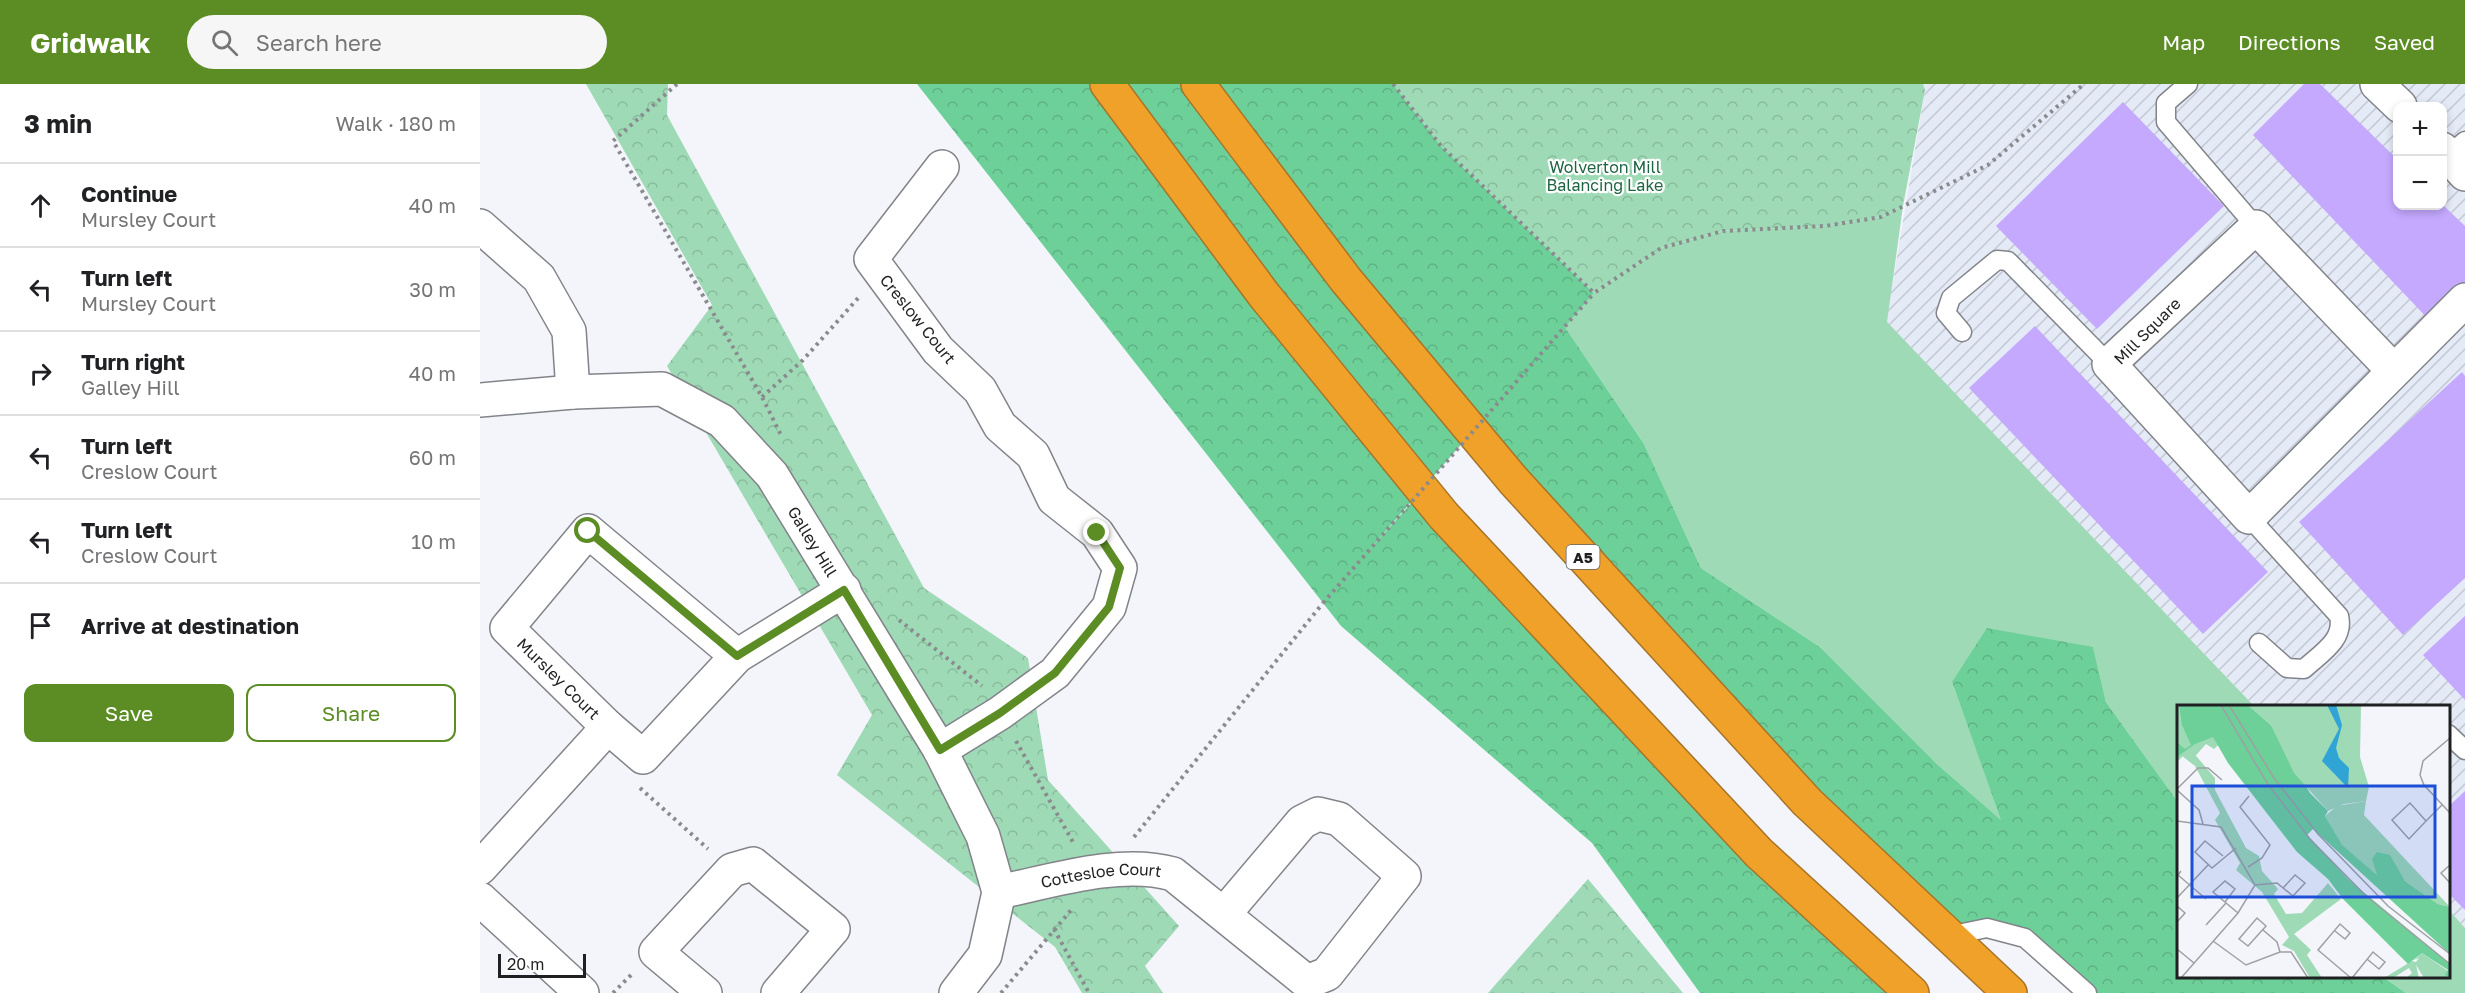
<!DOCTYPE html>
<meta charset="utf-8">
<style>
:root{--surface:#fff;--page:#f6f6f6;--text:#202124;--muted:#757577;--line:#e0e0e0;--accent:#5c8d24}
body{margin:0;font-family:"Golos Text",sans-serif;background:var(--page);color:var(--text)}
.controls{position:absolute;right:18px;top:18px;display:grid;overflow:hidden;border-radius:12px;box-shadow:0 3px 9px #0003}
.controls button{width:54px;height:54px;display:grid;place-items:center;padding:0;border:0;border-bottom:2px solid var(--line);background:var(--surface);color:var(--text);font:30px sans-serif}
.scale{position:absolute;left:18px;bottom:15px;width:88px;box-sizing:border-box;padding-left:6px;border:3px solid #1f2022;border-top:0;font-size:16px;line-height:21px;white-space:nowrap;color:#1f2022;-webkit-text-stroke:4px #fff;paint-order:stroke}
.stop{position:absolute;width:18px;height:18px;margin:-14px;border:4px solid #5c8d24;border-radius:50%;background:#fff}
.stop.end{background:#5c8d24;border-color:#fff;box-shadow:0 2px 6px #0008}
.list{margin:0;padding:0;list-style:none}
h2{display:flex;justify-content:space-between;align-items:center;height:78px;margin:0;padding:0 24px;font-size:26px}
h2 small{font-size:20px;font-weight:400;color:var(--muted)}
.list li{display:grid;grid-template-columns:39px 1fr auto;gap:18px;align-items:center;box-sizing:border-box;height:84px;padding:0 24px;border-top:2px solid var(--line)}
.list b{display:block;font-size:22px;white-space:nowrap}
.list p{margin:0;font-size:20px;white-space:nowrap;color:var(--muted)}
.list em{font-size:20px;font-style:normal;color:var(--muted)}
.actions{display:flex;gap:12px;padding:18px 24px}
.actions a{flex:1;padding:14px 0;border:2px solid var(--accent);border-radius:12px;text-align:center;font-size:21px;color:var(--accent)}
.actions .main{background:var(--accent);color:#fff}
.icon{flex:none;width:33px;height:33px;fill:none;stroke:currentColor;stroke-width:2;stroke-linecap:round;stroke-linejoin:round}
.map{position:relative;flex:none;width:1985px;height:909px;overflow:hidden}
header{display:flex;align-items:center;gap:36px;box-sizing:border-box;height:84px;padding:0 30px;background:var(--accent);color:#fff}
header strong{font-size:28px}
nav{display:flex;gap:33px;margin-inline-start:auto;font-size:21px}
.search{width:420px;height:54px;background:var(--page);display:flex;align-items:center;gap:15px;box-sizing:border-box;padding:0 21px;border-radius:33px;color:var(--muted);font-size:22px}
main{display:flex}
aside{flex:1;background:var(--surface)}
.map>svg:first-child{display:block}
</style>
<header>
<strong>Gridwalk</strong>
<div class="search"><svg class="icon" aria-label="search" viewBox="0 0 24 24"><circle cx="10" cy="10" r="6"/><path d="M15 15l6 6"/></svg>Search here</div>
<nav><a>Map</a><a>Directions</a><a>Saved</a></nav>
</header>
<main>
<aside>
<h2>3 min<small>Walk · 180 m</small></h2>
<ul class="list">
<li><svg class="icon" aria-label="ahead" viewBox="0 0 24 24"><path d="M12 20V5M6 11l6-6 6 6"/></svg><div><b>Continue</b><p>Mursley Court</p></div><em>40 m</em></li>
<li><svg class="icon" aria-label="left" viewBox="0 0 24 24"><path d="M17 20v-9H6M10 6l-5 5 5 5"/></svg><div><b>Turn left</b><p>Mursley Court</p></div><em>30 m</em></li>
<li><svg class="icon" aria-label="right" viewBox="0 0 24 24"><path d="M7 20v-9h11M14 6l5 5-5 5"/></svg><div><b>Turn right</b><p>Galley Hill</p></div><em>40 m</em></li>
<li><svg class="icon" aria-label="left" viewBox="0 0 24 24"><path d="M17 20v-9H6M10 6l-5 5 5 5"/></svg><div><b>Turn left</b><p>Creslow Court</p></div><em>60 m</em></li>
<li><svg class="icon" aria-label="left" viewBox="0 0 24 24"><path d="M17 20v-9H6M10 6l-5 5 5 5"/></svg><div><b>Turn left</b><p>Creslow Court</p></div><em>10 m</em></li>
<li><svg class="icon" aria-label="arrive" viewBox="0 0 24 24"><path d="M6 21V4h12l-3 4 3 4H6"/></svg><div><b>Arrive at destination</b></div></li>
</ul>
<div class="actions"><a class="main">Save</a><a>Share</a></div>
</aside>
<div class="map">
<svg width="1985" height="909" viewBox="0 0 1985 909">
<defs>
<pattern id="industrial-furrows" width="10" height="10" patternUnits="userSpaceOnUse" patternTransform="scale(1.5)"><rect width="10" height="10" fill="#e4eaf6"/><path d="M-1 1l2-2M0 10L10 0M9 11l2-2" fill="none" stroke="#c3c8d3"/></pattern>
<pattern id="forest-crowns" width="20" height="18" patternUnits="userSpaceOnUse" patternTransform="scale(1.5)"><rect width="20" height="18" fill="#6dd099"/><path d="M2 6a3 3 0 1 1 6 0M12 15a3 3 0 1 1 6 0" fill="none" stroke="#5eb284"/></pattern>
<pattern id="park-crowns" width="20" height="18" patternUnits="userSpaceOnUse" patternTransform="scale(1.5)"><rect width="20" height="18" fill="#9fdab6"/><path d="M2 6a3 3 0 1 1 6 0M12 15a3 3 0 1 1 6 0" fill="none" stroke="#88bb9c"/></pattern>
</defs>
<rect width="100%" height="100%" fill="#f3f5fa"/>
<path fill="url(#industrial-furrows)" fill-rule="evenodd" d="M1443,0h542v844l-16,-18 -1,-204h-194l-368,-384 39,-232zM1918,22h44v100h-44z"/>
<path fill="#9fdab6" d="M1423,122l-16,116 367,384h-76v96l-72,-100 -13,-54 -141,34 50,139 -65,-57 -117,-117 -119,-79 -57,-124 -79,-117 29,-34 67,-45 62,-17 102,-5 56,-9z
M1969,826l16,18v65h-59l-23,-16 65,-1z"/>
<path fill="url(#forest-crowns)" d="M437,0h476l48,62 153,147 -29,34 79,117 57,124 119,79 117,117 64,56 -49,-138 35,-54 106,19 13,55 72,100v174l205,1 23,16h-319l-62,-55 -77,-2 -476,-504 -102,117 53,-59 489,503h-212l-108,-150 -251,-217z"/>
<path fill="url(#park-crowns)" d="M106,0h82l-1,31 257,473 104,70 20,122 131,146 -34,40 18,27h-81l-27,-46 -218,-172 35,-60 -205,-349 45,-61z
M913,0h530l2,6 -22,116 -22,11 -56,9 -102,5 -62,17 -67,45 -153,-147z
M1108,795l95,114h-195z"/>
<path fill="#c5a9ff" d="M1824,0h16l78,76v46h46l21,20v67l-32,31 -180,-189z
M1643,18l101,104 -127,123 -101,-103z
M1555,242l233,246 -65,62 -234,-246z
M1982,288l3,4v202l-62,57 -104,-113z
M1985,532v84l-42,-45z
M1985,707v119l-17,-17v-86z"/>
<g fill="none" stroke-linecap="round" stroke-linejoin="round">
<defs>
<path id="lane" d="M1708,0l-22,19v19l90,105
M1969,71l16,-14
M1482,248l-16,-19 5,-15 46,-38 11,1 101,103
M1769,433l90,99c6,24 -19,38 -35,53l-17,-1 -28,-25
M1968,650l17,16
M1468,852l39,-8 38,10 62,55"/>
<g id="street">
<path d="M1897,0l23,22"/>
<path d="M1962,65l23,25"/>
<path d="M0,142l59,52 30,53 4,61"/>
<path d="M1914,287l-138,-144 -147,137 140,153 216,-217"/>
<path id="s1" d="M0,316l93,-8 89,-3 60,32 50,54 168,275 43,86 16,56 -14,63 -29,38"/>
<path id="s2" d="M257,572l-149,-125 -81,97 101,99 35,30 94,-101 107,-66"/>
<path d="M460,666l60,-37 55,-40 54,-66 11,-39 -23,-35 -43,-34 -21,-44 -33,-29 -20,-36 -42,-40 -67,-91 71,-92"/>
<path d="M0,784l128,-141"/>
<path id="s3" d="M519,808c53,-11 121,-33 174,-18l134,108 20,-8 77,-98 -65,-57 -21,-5 -16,8 -78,92"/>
<path d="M0,815l102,94"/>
<path d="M225,909l-49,-41 76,-82 21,-6 80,65 -55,64"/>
</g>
<path id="highway" d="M627,0l157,211 180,221 315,337 153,140
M718,0l148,196 167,200 294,322 203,191"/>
</defs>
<use href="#lane" stroke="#828489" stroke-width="21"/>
<use href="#street" stroke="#828489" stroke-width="36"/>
<use href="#highway" stroke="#a77427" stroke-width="36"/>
<path stroke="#8a8b8f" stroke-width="4" stroke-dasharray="3 4.5" stroke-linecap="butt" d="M197,0l-64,57 149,256 19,38
M913,0l48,62 153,147 67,-45 62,-17 102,-5 56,-9 107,-52 96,-81
M282,313l41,-37 57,-64
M419,536l83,66
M536,657l58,103
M160,704l68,61
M654,753l189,-234
M574,845l35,64
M133,909l20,-20
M521,909l71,-84"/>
<use href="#lane" stroke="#fff" stroke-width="18"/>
<use href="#street" stroke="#fff" stroke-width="33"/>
<use href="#highway" stroke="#f0a129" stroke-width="33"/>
<path stroke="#8a8b8f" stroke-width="4" stroke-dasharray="3 4.5" stroke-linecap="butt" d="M843,519l271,-310"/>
</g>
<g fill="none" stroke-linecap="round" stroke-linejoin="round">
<path stroke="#5c8d24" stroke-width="8" d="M108,447l149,125 107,-66 96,160 60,-37 55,-40 54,-66 11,-39 -23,-35"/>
</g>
<g text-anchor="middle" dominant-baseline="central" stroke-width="4.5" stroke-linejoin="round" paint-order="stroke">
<rect fill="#fff" stroke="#626364" stroke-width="1.5" x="1086.5" y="461" width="33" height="24" rx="4.5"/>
<g font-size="15" font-weight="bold" fill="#1f2022">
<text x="1103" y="473">A5</text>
</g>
<g font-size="16" fill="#1d6542" stroke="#fff">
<text x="1125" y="83">Wolverton Mill<tspan x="1125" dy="18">Balancing Lake</tspan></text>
</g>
<g font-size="16" fill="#1f2022" stroke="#fff">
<text transform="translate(438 235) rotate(51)">Creslow Court</text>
<text transform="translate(1667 247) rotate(-45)">Mill Square</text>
<text stroke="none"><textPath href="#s1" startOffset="402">Galley Hill</textPath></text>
<text stroke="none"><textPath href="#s2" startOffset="393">Mursley Court</textPath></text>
<text stroke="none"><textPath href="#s3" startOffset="104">Cottesloe Court</textPath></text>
</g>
</g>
<g transform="translate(1697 621)">
<rect width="273" height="273" fill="#f3f5fa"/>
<path d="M0,0h37l17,28 -17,16 -8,-5 -16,18 -7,-6 -6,6zM189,96l-2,14 86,92 -12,-3 -33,-23 -14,-19 -13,14 -37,-31 -16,-29 12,-10zM245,248l26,18v7h-24l-8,-13 3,13h-13l6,-5 -3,-5 -16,10h-9l28,-17 4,1 3,-4 -5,2z" fill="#9fdab6"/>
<path d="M2,0h69l23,20 39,68 18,18 -3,5 17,29 35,30 -5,-16 5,-7 13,3 15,26 33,23 12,3v47l-137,-125 -6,6 42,45 101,84v14l-5,-3 3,-5 -26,-17 -14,11 -65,-65 -15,-20 -31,-27 -69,-89 -15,-26 -18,7 -18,13v-15l8,7 6,-4 -9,-20z" fill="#6dd099"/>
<path d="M71,0h113l-1,52 9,30 -3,14 -22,3 -16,7 -34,-38 -23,-48zM14,45l24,28v12l31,58 13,8 3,15 16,18 -4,5 12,20 16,-1 26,-30 13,16 -47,35 17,16 -4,5 15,23h-12l-16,-27 -12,-6 7,-8 -27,-45 -26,-22 4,-7 -25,-43 5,-7 -25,-47 -14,-11z" fill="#9fdab6"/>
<path d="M150,0h9l6,20 -6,23 3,10 10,10 -1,20 -26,-27 17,-32z" fill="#31a4d6"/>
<path fill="none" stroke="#9ea0a4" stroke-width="1.5" d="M44,0l46,78 43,56 56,57 84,68M52,0l45,73 44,56 70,72 62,48M273,33l-27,23 -3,14 4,10 26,28M0,84l21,-21h10l14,12M0,85l22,20 4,14M0,116l44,6 34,58 -17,28 -57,65M249,116l-16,-18 -18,17 17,19 17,-18 16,-16M46,151l-18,-15 -10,11 17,16 24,-20M273,160l-9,8 9,10M71,162l14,-9 8,-13 -30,-38 9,-11M4,166l-3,4 28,24M78,180l22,-2 16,13 12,-13 -10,-8 -12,13M0,193l31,-33M48,197l10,-13 -10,-8 -12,11 25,21M0,201l8,7 -8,9M80,213l9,8 -18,20 -9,-7zM29,220l20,-22M86,225l14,12 3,10M158,226l10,8 5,-6 -10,-9 -22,26 33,28M36,236l33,24 34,-13h11l17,26M0,244l17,14M175,273l21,-26 12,10 -6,7 -12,-10"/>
<path fill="#1d4ed8" fill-opacity="0.15" stroke="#1d4ed8" stroke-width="3" d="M15,81h243v111h-243z"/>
<rect width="273" height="273" fill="none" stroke="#1f2022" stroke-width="3"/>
</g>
</svg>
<div class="controls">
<button>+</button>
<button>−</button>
</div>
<div class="scale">20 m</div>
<div class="stop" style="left:108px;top:447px"></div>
<div class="stop end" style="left:617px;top:449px"></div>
</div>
</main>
